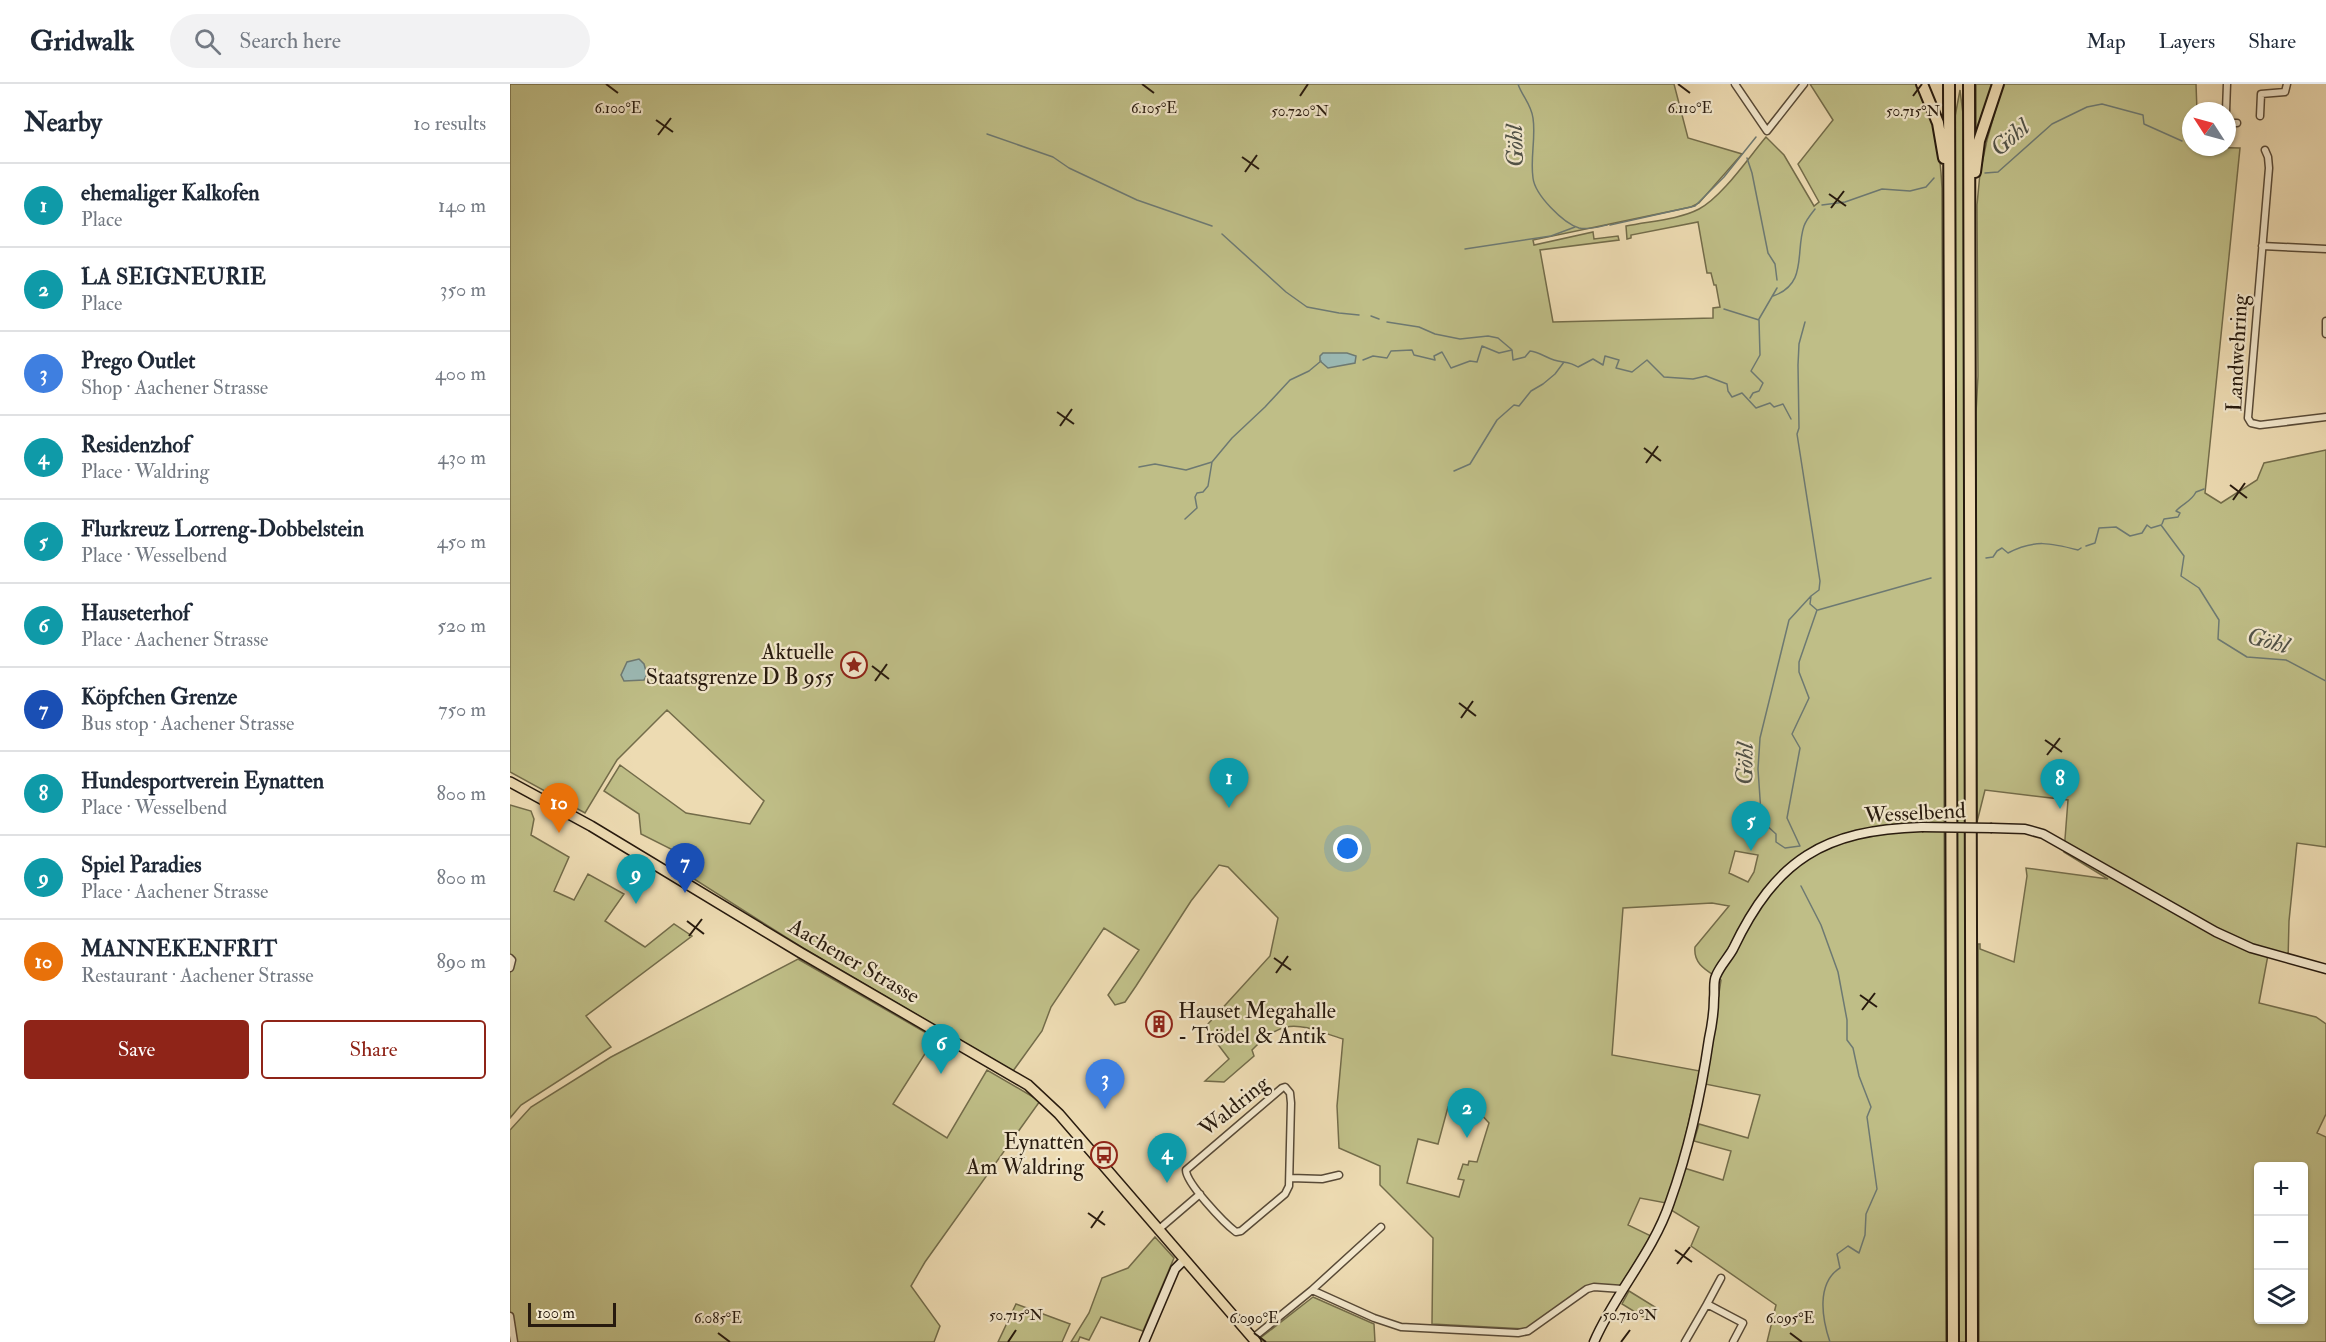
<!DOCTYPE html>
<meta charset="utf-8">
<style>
:root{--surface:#fff;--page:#f2f2f3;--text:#1f2937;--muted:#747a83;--line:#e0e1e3;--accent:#8f2418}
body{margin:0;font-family:"IM FELL Double Pica",serif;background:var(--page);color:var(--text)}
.controls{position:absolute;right:18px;bottom:18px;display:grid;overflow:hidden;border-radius:6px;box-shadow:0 2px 4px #0004}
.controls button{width:54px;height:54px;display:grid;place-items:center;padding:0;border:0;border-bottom:2px solid var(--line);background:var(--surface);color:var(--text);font:30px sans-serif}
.compass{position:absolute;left:1672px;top:18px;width:54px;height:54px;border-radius:50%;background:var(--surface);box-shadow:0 2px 4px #0004;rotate:306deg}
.scale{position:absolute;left:18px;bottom:15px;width:88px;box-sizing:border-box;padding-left:6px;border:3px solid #271a0e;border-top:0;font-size:16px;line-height:21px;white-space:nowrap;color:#271a0e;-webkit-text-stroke:4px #f3e8cd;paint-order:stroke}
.you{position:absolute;left:838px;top:765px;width:21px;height:21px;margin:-15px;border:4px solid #fff;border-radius:50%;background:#1a73e8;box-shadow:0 0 0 9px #1a73e833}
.badge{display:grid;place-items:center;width:39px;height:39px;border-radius:50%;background:var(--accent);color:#fff;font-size:20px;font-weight:700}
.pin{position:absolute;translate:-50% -50px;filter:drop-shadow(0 2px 3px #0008)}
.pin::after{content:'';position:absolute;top:32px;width:21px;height:18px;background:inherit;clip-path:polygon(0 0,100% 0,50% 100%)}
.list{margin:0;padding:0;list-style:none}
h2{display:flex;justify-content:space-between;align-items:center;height:78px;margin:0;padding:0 24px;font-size:26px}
h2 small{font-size:20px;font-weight:400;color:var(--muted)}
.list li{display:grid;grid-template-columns:39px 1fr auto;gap:18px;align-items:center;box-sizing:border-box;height:84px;padding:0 24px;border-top:2px solid var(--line)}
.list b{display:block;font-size:22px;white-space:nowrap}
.list p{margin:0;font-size:20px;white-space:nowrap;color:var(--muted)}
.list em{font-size:20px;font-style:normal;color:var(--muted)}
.actions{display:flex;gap:12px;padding:18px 24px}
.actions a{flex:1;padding:14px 0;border:2px solid var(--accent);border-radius:6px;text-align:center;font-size:21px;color:var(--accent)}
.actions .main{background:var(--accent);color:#fff}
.icon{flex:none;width:33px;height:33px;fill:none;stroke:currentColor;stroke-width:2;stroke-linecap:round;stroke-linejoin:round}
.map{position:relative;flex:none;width:1816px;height:1258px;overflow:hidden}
header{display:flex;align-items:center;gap:36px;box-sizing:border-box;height:84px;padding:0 30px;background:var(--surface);border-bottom:2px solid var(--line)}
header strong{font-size:28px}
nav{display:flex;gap:33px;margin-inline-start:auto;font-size:21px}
.search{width:420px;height:54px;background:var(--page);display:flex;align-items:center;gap:15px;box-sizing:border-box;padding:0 21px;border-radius:33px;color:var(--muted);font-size:22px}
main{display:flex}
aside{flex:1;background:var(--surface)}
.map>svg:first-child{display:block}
</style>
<header>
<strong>Gridwalk</strong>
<div class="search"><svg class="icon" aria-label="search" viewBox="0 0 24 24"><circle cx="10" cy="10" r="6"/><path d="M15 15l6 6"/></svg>Search here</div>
<nav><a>Map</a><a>Layers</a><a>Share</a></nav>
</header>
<main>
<aside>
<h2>Nearby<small>10 results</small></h2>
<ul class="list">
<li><span class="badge" style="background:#0f9aa8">1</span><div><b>ehemaliger Kalkofen</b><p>Place</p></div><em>140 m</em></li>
<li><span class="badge" style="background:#0f9aa8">2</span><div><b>LA SEIGNEURIE</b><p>Place</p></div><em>350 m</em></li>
<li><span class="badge" style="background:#3f7fe0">3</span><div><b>Prego Outlet</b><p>Shop · Aachener Strasse</p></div><em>400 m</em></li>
<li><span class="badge" style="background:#0f9aa8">4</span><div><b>Residenzhof</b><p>Place · Waldring</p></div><em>430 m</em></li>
<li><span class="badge" style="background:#0f9aa8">5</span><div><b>Flurkreuz Lorreng-Dobbelstein</b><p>Place · Wesselbend</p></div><em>450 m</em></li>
<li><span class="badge" style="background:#0f9aa8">6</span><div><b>Hauseterhof</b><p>Place · Aachener Strasse</p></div><em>520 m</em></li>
<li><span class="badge" style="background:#1a4fb4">7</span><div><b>Köpfchen Grenze</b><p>Bus stop · Aachener Strasse</p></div><em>750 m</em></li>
<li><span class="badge" style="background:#0f9aa8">8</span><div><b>Hundesportverein Eynatten</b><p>Place · Wesselbend</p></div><em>800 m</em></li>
<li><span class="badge" style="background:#0f9aa8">9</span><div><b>Spiel Paradies</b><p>Place · Aachener Strasse</p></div><em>800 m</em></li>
<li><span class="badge" style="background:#e8710a">10</span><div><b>MANNEKENFRIT</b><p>Restaurant · Aachener Strasse</p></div><em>890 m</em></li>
</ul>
<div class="actions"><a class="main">Save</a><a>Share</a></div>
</aside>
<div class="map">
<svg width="1816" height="1258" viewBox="0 0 1816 1258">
<rect width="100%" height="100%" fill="#eddbb2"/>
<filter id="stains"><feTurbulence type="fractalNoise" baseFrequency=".00333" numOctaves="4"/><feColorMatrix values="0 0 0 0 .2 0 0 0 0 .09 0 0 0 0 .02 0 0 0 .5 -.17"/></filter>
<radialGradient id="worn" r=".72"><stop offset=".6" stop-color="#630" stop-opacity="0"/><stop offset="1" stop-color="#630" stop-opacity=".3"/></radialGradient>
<path fill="#bfbe87" stroke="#736c4a" stroke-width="1.5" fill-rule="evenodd" d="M0,0h1164l14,54 54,16 -43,49 -8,4 -158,33 1,5 59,-13 1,7 24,-3 1,4 -79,10 13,72 160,-4v-10l7,-1 -4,-22h-2l-3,-12h-4l-9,-51 -67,13v3l-4,1 -1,-13c23,-5 52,-6 73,-17 23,-12 50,-52 67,-72l18,18 30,51 5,-4 -21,-38 35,-44 -23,-36h108c17,38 22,63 24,104l4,1154h-179l9,-37 -85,-59 8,-19 -28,-17 13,-42 39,12 8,-29 -37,-10 5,-17 49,14 12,-43 -55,-11 16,-104c-13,-9 -28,-15 -26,-33l34,-41 -17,-3 -89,5 -11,147 88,16 -21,95 -13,37 -26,-5 -12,27 23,11 -34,56 -24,-3 -67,40 -94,-5 1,-86 -53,-53v-19l-41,-18 -2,-42 6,-67c-42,-13 -57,-25 -91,11l2,6 -30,26 -19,-1 24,-22 -22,-29v-5l63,-69 8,-38 -50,-51 -9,-2 -28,36 -55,85 -11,16 -10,3 -7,-10 31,-45 -35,-22 -53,79 -9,24 -29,40 -210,-123 -131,-83 -1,-4 4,-10 -34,-17 -2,-20 -35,-23 16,-26 66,48 64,11 14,-23 -97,-91 -50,50 -32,53 -75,-41zM1225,767l23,4 -4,17 -6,10 -19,-9zM938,1023l30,4 11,12 -12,39 -8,-1 -1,4 -5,-1 -5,15 6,1 -5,17 -52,-14 11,-44 20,5z
M1466,0h18l-18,50z
M1493,0h193l1,27h-6v36l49,1 -35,345 16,10 36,-23 7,-17 62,-13v397l-29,-4 -8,78 -1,40 -20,-6 -9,48 57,14 10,7v90l-9,19 9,4v205h-347l-1,-398h2v5l34,13 13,-86 -1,-8 82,11 -44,-27 4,-52 -83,-10 -8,32 -1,-409 2,-37 -1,-171 3,-32 7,-33zM1748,1082h46v154h-46z
M1450,6l5,40 4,1212h-13l-2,-1220z
M0,721l21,6 3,8 -3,16 38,22 -15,34 20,9 14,-26 36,20 -19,27 40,26 29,-23 18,12 -106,80 25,31 -90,58 -11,13v-145l3,-11 -3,-5z
M288,875l137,79 -42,66 54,34 40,-68 53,31 -115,161 -14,24 29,40 -6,16h-424v-212l21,-23 80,-50z
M645,1153l19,21 -31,73 -42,-14 -12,23 -9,-3 -2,5h-7l18,-29 13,-35 26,-10z
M1119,1207l26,16 -7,13 -26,-16z
M803,1213l61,27 1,18h-113l-3,-3z
M506,1220l54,20 -8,18h-64z"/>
<path fill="#9bb9b4" stroke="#6d7972" stroke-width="1.5" d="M813,269h24l9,3 -1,7 -27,5 -8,-7v-5z
M129,575l5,5 3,11 -3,5 -20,1 -3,-6 6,-13z"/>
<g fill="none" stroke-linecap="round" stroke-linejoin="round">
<path stroke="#6d7972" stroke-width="1.5" d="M1008,0c4,12 13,20 15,34 3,20 -3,40 0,60 2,17 30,45 46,50 9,2 19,-1 28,-3
M477,50l66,23 16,11 68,32 75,26
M1237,74l5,15 16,80 7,11 2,16
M1475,89l13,-1 54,-48 35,-17 15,-3 41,11 1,9 38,17
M1312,121l23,-3 37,-13 28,2 16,-4 8,-9
M1100,141l85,-19 29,-29 32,-40
M712,150l64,58 21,15 32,6 20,2
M955,165l86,-13 24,-9
M1263,212c35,-12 22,-44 31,-70 2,-6 7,-12 11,-17
M1214,225l35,11 1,35 -9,16 12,12 -4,8 -6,2 -3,5
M861,232l8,3
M1249,235l18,-31
M877,238l32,5 16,7 25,5 28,-3 10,2 13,11
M1295,238l-6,22 -1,21 1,63 -2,6 23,147 -1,9 -8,6 -1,8 7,6
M853,276l10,-4 14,2 4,-7 21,-1 2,5 21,5 -1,-4 8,-4 9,16 19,-7 7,1 5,-16 17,7 13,-3 1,10 12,-3 5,-6c9,1 15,6 24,9 9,3 15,1 24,7l15,-8 10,6 2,-9 14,4 -3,8 16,4 15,-12 17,17 29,2 13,-3 21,8 1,7 4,6 10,-4 14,15 14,-5 4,4 9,-3 8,15
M629,383l16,-3 31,6 26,-8 20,-24 33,-31 25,-27 19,-9 12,-10
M944,387l16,-7 27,-44 17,-15 5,1 12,-15 12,-7 12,-10 9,-12
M675,435l12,-11 -2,-11 2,-4 6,-1 5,-6 4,-24
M1652,440l2,-5 14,-2 2,-4 -4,-2c7,-8 15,-9 20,-19l8,-3
M1576,462l9,-3 4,-15 17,-1 14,9 12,-3 5,-8 4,3 10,-3 23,31 -3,20 18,12 20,32 -1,19 29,18 39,3 40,21
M1476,474l7,-1 4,-6 5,-3 6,5c26,-14 43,-10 70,-3l3,-2
M1301,512l-22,24 -29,118 -2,31 3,44 3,10 12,11v8l9,6 15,-2 -13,-28 13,-70 -8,-14 17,-36 -10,-26v-10l18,-52
M1308,526l113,-32
M1291,802l20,39 17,47 9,48v20l6,8 6,28 12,31 -4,10 10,72 -11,25 -1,21 -6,18 -11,-7 -11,8 3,14c-24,15 -18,51 -10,74"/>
<defs>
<path id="street" d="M1225,0l32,47 37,-47
M1716,27l1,-27
M1750,32l1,-22 24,-2 2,-8
M1717,39h10
M1755,66l3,7 1,11 -21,250 3,5 9,2 66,-8
M1752,162l64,3
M1816,237v13
M0,874l2,2 -2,8
M775,1003l5,6 1,10 -2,83 -4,8 -44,37 -5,1c-12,-9 -50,-49 -50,-62l96,-82z
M781,1094l31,1 17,-4
M648,1146l42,-36
M1211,1194l-14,26 36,19 -10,19
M802,1206l62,28 27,9 117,6 10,-2 59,-42 7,-2 28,2
M0,1232l4,26
M743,1254l59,-48 69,-63
M1175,1258l22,-38"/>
<path id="secondary" d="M1482,744l33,1 18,5 173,98 35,16 75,21
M634,1258l31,-73 9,-9
M1084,1258c21,-49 59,-89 76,-140 19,-53 31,-108 39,-163 3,-14 5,-27 5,-41 1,-7 -1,-16 2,-22 4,-10 12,-18 17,-27 43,-90 91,-119 189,-122"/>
<path id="primary" d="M0,698l81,44 210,127 227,132 31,29 197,228"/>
<path id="highway" d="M1412,0l16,39 6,35
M1439,0l4,1258
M1459,0l3,1258
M1465,88l4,-31 19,-57"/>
</defs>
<use href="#street" stroke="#584a37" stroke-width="9"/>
<use href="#secondary" stroke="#271a0e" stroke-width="11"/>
<use href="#primary" stroke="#271a0e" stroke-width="12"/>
<use href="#highway" stroke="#271a0e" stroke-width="14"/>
<use href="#street" stroke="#f3e8cd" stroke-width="6"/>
<use href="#secondary" stroke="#f3e8cd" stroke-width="8"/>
<use href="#primary" stroke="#eddbb2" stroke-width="9"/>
<use href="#highway" stroke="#eddbb2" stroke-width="10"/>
<defs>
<path id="secondary-bridge" d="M1412,743l70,1"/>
</defs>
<use href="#secondary-bridge" stroke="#271a0e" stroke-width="11" stroke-linecap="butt"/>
<use href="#secondary-bridge" stroke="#f3e8cd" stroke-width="8"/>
</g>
<path fill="none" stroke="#271a0e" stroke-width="2" d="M96,0l12,9M632,0l12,9M1168,0l12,9M790,12l8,-12M1403,12l9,-12M146,36l17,12M148,51l13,-17M732,73l17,12M735,88l12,-17M1319,110l17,12M1321,124l13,-17M547,328l17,12M550,342l12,-17M1134,364l17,13M1136,379l12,-17M1720,401l17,13M1723,416l12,-17M362,582l17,13M365,597l12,-17M949,619l17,13M951,634l12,-17M1535,656l17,12M1537,671l13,-17M177,837l17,13M179,852l13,-17M764,874l17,12M766,889l12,-17M1350,911l17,12M1352,926l13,-17M578,1129l17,12M581,1144l12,-17M1165,1166l17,12M1167,1180l13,-17M208,1249l12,9M744,1249l12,9M1280,1249l12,9M498,1258l8,-12M1111,1258l9,-12"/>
<defs>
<symbol id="sight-ring" viewBox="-11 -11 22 22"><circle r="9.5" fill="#f3e8cd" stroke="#8f2418" stroke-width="1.5"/><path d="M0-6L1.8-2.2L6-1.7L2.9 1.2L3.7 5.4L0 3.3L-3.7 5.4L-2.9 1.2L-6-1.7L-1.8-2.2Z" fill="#8f2418"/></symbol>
<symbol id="building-ring" viewBox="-11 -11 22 22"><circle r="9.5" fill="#f3e8cd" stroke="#8f2418" stroke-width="1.5"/><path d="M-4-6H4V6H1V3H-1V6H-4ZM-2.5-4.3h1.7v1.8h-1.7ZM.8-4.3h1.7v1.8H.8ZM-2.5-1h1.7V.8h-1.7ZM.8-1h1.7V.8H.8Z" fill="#8f2418"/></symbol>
<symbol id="bus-ring" viewBox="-11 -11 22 22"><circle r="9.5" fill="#f3e8cd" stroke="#8f2418" stroke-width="1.5"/><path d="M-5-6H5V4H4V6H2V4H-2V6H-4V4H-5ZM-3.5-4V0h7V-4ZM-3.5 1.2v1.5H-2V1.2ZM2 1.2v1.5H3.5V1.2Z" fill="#8f2418"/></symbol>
</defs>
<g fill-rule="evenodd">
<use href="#sight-ring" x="329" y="566" width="30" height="30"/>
<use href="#building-ring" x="634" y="925" width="30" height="30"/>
<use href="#bus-ring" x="579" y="1056" width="30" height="30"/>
</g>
<g text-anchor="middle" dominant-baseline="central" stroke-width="4.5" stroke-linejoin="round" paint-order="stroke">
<g font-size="22" fill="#271a0e" stroke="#f3e8cd">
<text transform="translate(1727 269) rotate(-87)">Landwehring</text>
<text transform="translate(1405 729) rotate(-3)">Wesselbend</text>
<text transform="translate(344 877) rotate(30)">Aachener Strasse</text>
<text transform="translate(724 1022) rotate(-39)">Waldring</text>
</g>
<g font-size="22" fill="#271a0e" stroke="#f3e8cd" text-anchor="end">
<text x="324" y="568">Aktuelle<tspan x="324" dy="25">Staatsgrenze D B 955</tspan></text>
<text x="668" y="927" text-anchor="start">Hauset Megahalle<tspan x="668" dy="25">- Trödel &amp; Antik</tspan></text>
<text x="574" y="1058">Eynatten<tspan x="574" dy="25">Am Waldring</tspan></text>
</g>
<g font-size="24" font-style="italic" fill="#505248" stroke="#f3e8cd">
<text transform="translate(1500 54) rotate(-41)">Göhl</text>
<text transform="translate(1005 62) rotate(-92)">Göhl</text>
<text transform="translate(1758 557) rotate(15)">Göhl</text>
<text transform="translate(1235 680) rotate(-89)">Göhl</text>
</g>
</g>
<g font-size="15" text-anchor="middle" fill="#271a0e" stroke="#f3e8cd" stroke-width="4.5" stroke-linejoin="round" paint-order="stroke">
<text x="108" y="29">6.100°E</text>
<text x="644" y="29">6.105°E</text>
<text x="1180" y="29">6.110°E</text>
<text x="790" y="32">50.720°N</text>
<text x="1403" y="32">50.715°N</text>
<text x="506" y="1236">50.715°N</text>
<text x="1120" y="1236">50.710°N</text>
<text x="208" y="1239">6.085°E</text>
<text x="744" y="1239">6.090°E</text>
<text x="1280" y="1239">6.095°E</text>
</g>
<rect width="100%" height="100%" filter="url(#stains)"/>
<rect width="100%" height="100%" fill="url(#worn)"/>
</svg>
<div class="controls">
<button>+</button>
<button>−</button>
<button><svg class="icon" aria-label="layers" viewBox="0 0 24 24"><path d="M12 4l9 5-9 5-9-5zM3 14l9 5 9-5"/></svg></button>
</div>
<svg class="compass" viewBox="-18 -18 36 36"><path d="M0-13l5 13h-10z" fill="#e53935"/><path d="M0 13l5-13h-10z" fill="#747a83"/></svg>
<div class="scale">100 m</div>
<div class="you"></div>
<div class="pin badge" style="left:719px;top:724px;background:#0f9aa8">1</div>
<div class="pin badge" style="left:957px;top:1054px;background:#0f9aa8">2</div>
<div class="pin badge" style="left:595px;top:1025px;background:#3f7fe0">3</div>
<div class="pin badge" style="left:657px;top:1099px;background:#0f9aa8">4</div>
<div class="pin badge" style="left:1241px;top:767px;background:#0f9aa8">5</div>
<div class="pin badge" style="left:431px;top:990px;background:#0f9aa8">6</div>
<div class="pin badge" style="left:175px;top:809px;background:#1a4fb4">7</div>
<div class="pin badge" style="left:1550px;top:725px;background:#0f9aa8">8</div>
<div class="pin badge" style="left:126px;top:820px;background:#0f9aa8">9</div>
<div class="pin badge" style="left:49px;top:749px;background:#e8710a">10</div>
</div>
</main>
